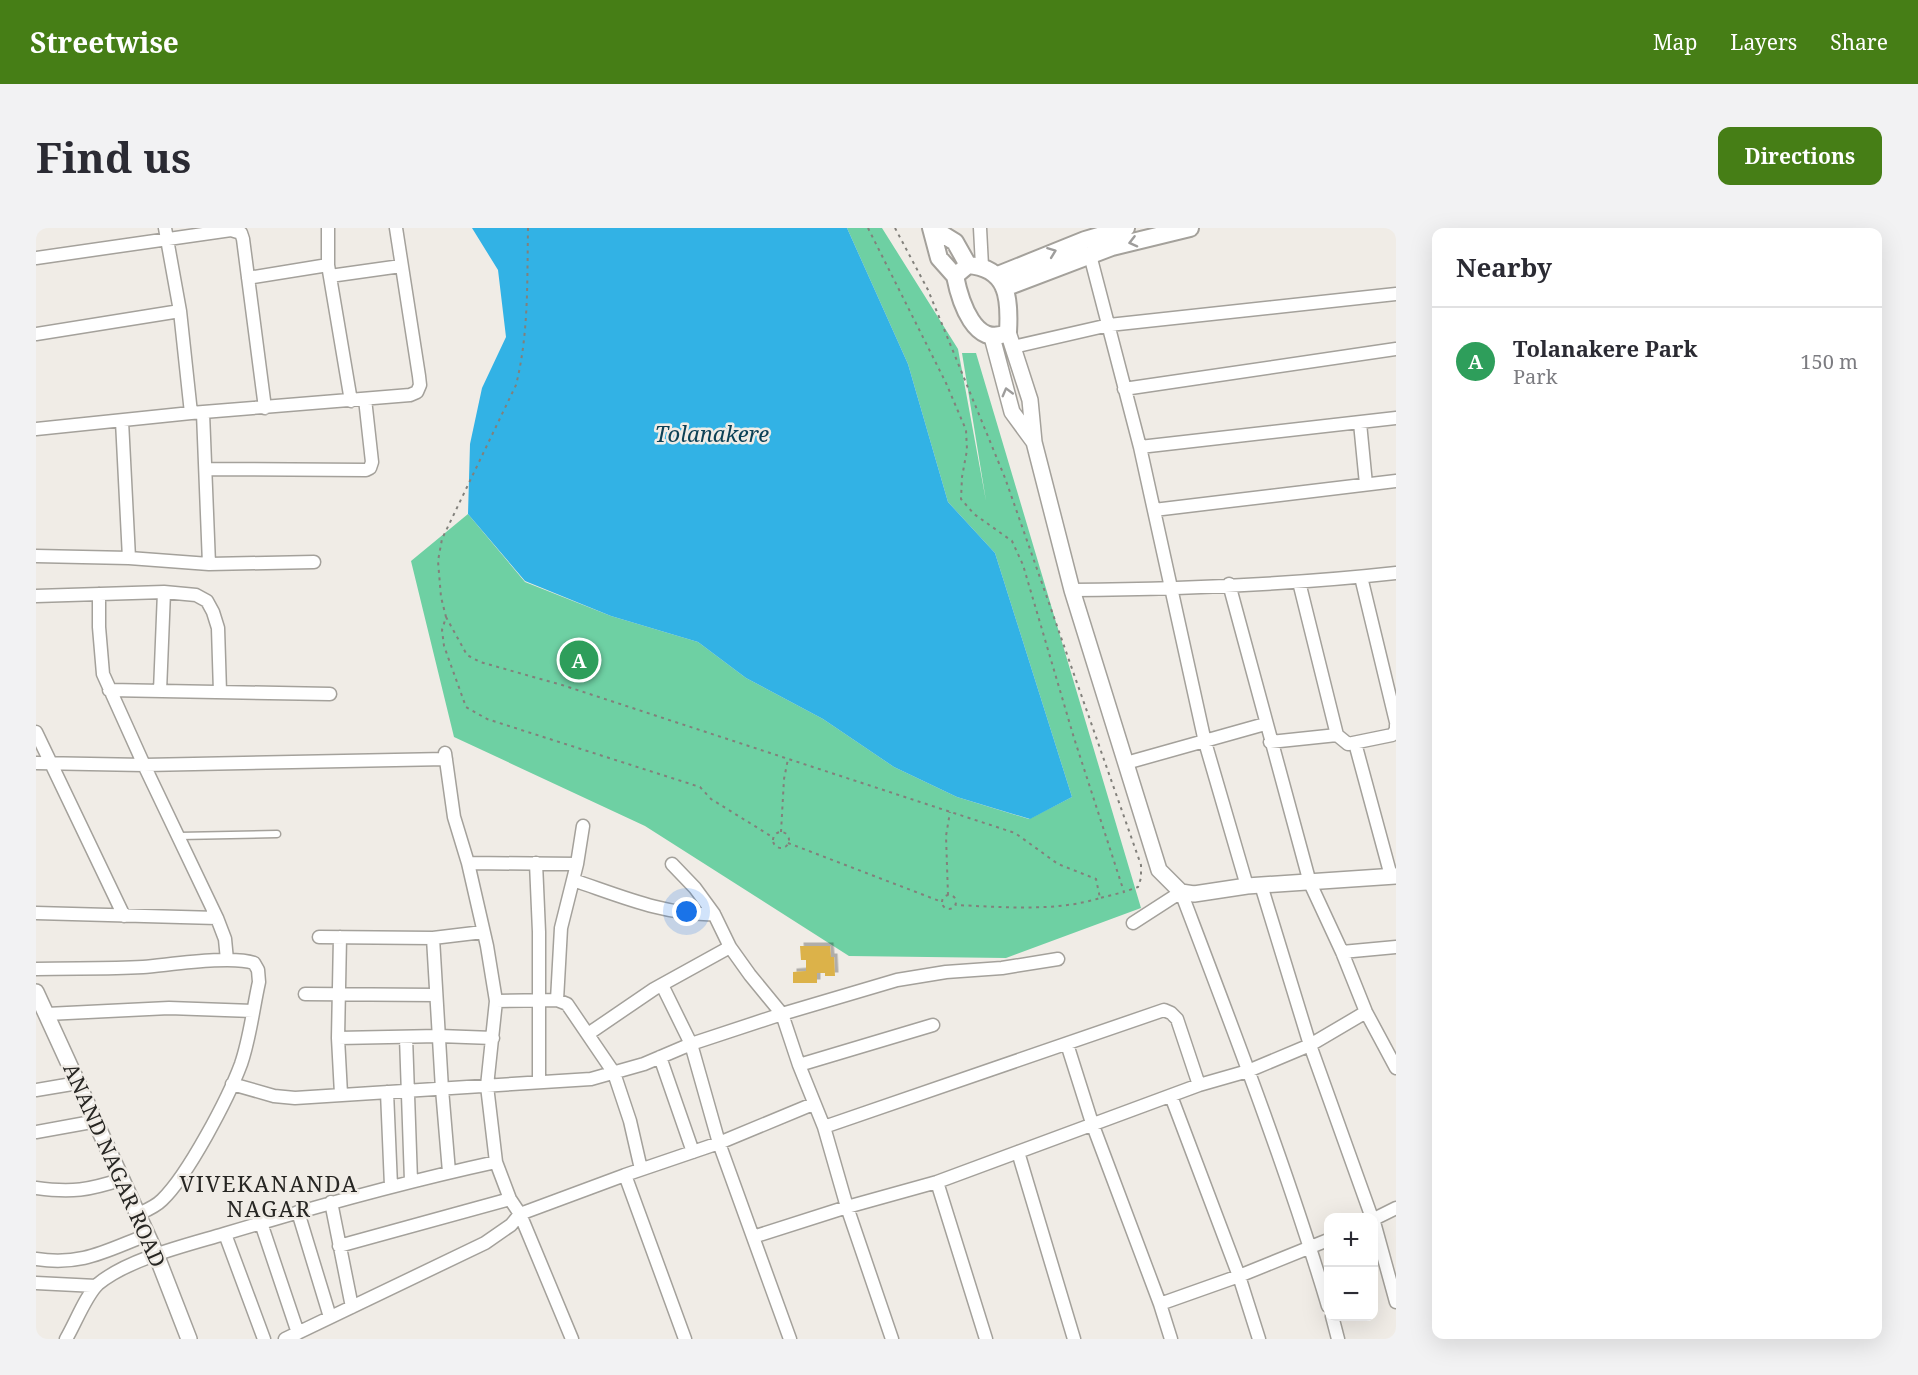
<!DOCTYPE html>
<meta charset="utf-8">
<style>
:root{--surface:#fff;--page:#f2f2f3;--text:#2b2b33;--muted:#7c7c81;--line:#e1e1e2;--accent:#467e16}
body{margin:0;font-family:"Noto Serif",serif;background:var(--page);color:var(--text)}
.controls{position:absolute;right:18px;bottom:18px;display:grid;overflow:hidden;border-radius:12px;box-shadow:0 6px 24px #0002}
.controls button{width:54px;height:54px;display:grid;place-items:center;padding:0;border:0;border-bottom:2px solid var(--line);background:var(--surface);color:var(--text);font:30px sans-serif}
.you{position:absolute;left:651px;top:684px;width:21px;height:21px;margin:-15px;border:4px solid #fff;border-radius:50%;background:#1a73e8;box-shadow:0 0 0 9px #1a73e833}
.badge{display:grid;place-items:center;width:39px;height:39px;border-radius:50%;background:var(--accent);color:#fff;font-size:20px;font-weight:700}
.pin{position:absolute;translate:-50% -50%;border:3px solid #fff;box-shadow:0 2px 6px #0006}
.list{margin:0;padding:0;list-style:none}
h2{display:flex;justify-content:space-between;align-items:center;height:78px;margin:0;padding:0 24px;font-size:26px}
h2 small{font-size:20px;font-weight:400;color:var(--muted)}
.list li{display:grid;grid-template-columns:39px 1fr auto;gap:18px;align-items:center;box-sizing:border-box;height:108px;padding:0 24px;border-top:2px solid var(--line)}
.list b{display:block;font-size:22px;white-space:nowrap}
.list p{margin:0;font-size:20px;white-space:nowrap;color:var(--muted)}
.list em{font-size:20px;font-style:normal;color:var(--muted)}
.map{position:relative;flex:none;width:1360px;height:1111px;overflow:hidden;border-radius:12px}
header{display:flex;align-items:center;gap:36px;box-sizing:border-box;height:84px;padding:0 30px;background:var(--accent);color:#fff}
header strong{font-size:28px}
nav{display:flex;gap:33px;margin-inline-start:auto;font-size:21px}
.intro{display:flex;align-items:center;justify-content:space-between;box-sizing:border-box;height:144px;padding:0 36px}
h1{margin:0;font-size:42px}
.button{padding:15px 27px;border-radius:12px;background:var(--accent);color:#fff;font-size:21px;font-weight:700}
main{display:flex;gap:36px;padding:0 36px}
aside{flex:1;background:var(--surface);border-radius:12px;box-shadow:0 6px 24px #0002}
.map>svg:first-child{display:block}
</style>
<header>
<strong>Streetwise</strong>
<nav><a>Map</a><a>Layers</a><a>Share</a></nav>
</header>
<div class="intro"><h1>Find us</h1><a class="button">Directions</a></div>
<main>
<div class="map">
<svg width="1360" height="1111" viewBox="0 0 1360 1111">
<defs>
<filter id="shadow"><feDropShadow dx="3.5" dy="-3.5" stdDeviation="0" flood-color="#0004"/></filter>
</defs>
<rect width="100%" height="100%" fill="#f0ece6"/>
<path fill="#6ed0a3" d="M811,0h35l76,121 28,152 -24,-148h14l165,555 -135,50 -157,-2 -204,-130 -191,-89 -43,-176 57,-47 57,68 86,34 87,26 48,36 77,41 71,48 63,30 72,22 43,-22 -77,-244 -47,-51 -40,-138z"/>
<path fill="#32b2e5" d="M436,0h375l61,136 40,138 47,51 77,244 -42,22 -73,-22 -63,-30 -71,-48 -77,-41 -48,-36 -87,-26 -86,-35 -57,-67 2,-70 12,-56 24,-51 -8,-67z"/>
<path fill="#dcb24a" filter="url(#shadow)" d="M764,718h30l1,11h3l1,19h-10v-3h-8v10h-24v-11l13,-1v-11h-5z"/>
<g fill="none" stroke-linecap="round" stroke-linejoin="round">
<defs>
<path id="service" d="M143,608l98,-2"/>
<path id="minor" d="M129,0l15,83 11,102
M292,0v37l23,136
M944,0l2,38
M1054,27l50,192 65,295 42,144
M0,30l195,-28 10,3 2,6 22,169
M294,48l71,-10
M212,50l80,-13
M0,106l144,-23
M977,119l96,-22 287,-31
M1088,161l272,-40
M167,185l6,151
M86,193l7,137
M1324,195l6,61
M0,201l155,-16 219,-18 7,-3 3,-7 -1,-9 -23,-148
M1104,219l256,-29
M170,241l160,1 4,-2 2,-6 -7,-63
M1118,282l242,-29
M0,328l93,2 80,6 105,-2
M1325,349l35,145
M1263,354l38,153 11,9 44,-9 4,-5v-5
M1193,356l81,299 32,69 24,60 30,56
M1036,362c108,-1 216,-5 324,-17
M63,366v33l4,47 41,91 73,153 8,21 2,21
M0,368l128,-4 32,3 11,6 6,11 5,16 2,64
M73,462l221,4
M124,463l4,-99
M0,504l88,184
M1234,514l67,-7
M1319,515l36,133
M409,525l9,64 14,46 19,83 9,55 -9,85 9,76 14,37 10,15 52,125
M0,535l108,2 302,-6
M1090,535l139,-39
M432,635l109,1
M500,635l3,69v150
M636,636l23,24 19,26 16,33 20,28 32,39 17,51 25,62 23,80 45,132
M537,652c45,15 93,36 141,34
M1225,657l49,160 62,173
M0,685l181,5
M1097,695l48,-31c52,137 105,274 147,414
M283,709l114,1 50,-6
M304,709l-2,101 3,56
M397,710l9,151 7,83
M1306,724l54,-5
M0,741c36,-1 71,0 107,-2 26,-2 88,-12 111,-4l4,7 1,12c-6,27 -9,56 -18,82 -13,35 -53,111 -79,136 -7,7 -15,10 -24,14
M626,757l29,59 28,99 34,94
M269,766l131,1
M521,772l4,-72 16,-64 6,-38
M460,773l61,-1 10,4 47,69 16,48 11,48
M11,786l122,-6 84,3
M552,806l66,-45 76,-42
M370,809l5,144
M302,810l101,-2 54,2
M1031,816l25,79 68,181 11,35
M624,829l33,95
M763,837l134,-40
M196,856l42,12 21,2 296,-19 53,-15 47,-20 91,-30 115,-34 49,-8 56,-4 56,-9
M0,862l42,-7
M351,864l4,94
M1135,868l68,180 20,63
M788,899l340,-117 7,3 6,6 22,66
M0,904l61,-11
M982,924l56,187
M589,947l60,164
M901,954l49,157
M0,960c36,5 53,2 87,-9
M295,974l21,105
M262,984l32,105
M1338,991l22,-11
M1338,994l22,80
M225,995l37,110
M189,1006l39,105
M303,1018l171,-47
M0,1031c46,7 69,-8 111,-24
M0,1055l60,3
M1124,1076l79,-28 89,-36
M1296,1088l6,23
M30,1111c9,-15 20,-44 32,-55 30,-25 89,-39 126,-50 90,-27 180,-52 272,-72
M249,1111l200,-96 26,-18 9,-11 105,-39 94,-32 94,-39
M754,1111l-37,-102 94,-30 90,-25 262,-97 49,-14 62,-26 56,-33"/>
<path id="tertiary" d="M972,104l22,68 4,42 38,148 87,280 22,22 13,2 53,-8 149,-10
M956,109l20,75 22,30
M0,764l120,262 33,85"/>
<path id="secondary" d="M895,0l8,30 16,18
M896,0l23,14 13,23
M932,37c40,3 42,33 40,67 -33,18 -48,-31 -53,-56z
M962,47l87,-35 41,-12
M968,60l108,-41 78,-19"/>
</defs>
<use href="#service" stroke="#a4a19b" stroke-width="9"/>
<use href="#minor" stroke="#a4a19b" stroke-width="15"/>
<use href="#tertiary" stroke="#a4a19b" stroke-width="18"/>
<use href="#secondary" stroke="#a4a19b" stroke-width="20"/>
<path stroke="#82807b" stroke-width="2" stroke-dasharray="3 4.5" stroke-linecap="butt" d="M492,0c-1,52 1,105 -12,157l-74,154 -4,22 3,36 5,20 -4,13 2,16 22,61 21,12 213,68 11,12 63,39
M832,0l78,155 20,47 1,20 -5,27 -1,22 13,15 38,27 11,24 51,173 50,154 -24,6
M859,0l33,62 77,188 136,387v13l-3,9 -14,5
M410,389l21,38 13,7 82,23 453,148 43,31 38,15 4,19c-44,14 -99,9 -144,7
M745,604l3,-53 4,-20
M737 612a8 8 0 1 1 16 0a8 8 0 1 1-16 0Z
M752,615l154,59
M906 674a7 7 0 1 1 14 0a7 7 0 1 1-14 0Z
M912,667l-2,-59 4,-24"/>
<use href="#service" stroke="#fff" stroke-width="6"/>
<use href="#minor" stroke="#fff" stroke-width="12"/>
<use href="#tertiary" stroke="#fff" stroke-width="15"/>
<use href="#secondary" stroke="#fff" stroke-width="16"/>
</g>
<defs><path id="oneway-chevron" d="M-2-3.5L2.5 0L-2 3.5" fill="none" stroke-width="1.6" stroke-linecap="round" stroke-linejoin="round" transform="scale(1.5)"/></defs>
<g stroke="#9e9d9c">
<use href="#oneway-chevron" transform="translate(1097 14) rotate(166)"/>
<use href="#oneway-chevron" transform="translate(1016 24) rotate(-21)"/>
<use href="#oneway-chevron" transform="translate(971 164) rotate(-105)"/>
</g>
<g text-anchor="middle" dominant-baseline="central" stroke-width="5" stroke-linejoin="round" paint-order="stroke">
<g font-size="21" fill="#272623" stroke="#f0ece6">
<text transform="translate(79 937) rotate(66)">ANAND NAGAR ROAD</text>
</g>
<g font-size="22" font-style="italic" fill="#0c4156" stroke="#f0ece6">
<text x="676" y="205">Tolanakere</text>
</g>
<g font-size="22" letter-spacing="1.5" fill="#272623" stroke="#f0ece6">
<text x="233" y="955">VIVEKANANDA<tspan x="233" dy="25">NAGAR</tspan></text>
</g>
</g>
</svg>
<div class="controls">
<button>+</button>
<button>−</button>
</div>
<div class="you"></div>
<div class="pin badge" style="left:543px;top:432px;background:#2e9e5b">A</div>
</div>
<aside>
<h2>Nearby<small></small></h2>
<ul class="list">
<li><span class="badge" style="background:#2e9e5b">A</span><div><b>Tolanakere Park</b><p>Park</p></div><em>150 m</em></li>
</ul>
</aside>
</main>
